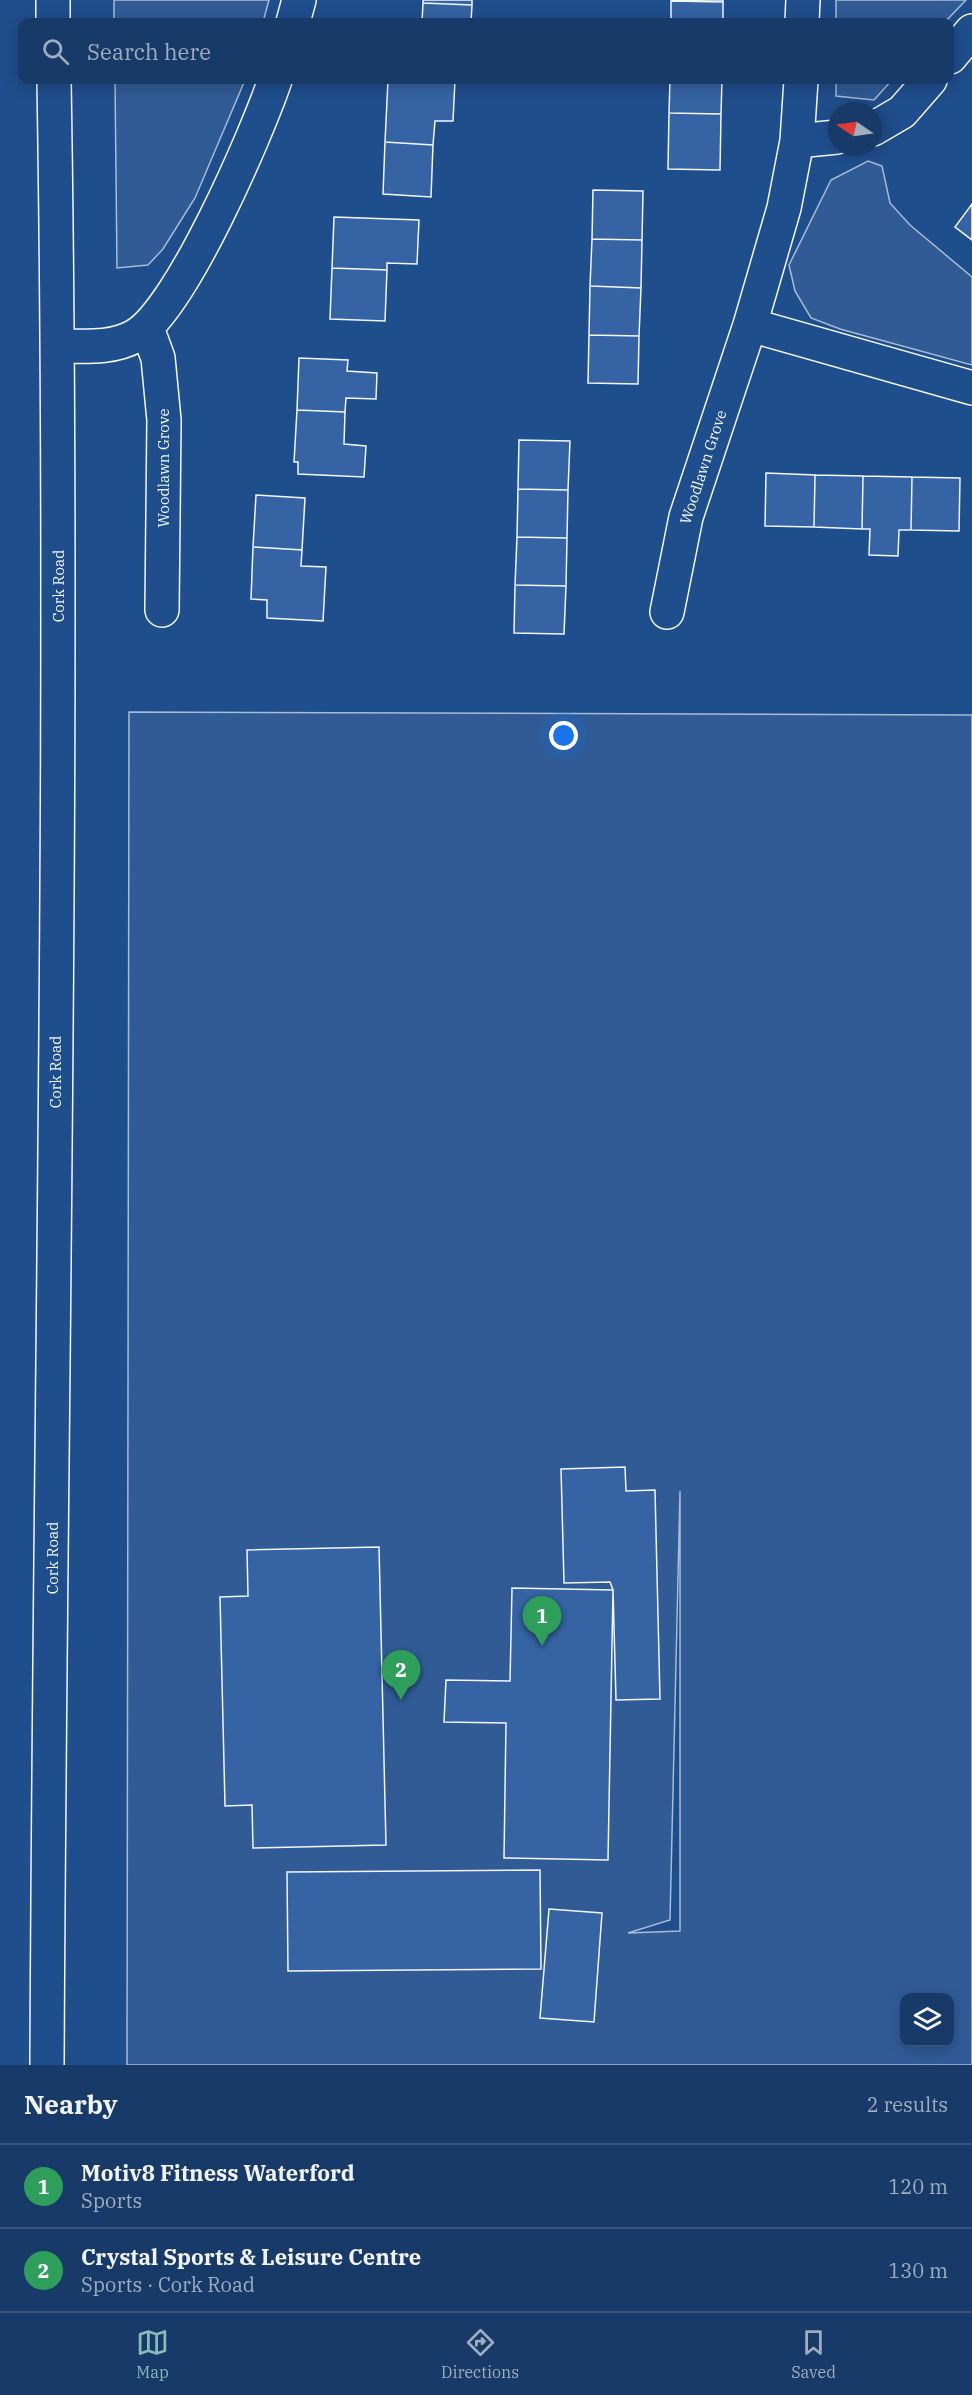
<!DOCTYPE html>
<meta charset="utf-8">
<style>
:root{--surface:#173a69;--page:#244571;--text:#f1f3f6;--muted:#9eadc0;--line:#36547d;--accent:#8bbbb9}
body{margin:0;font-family:"IBM Plex Serif",serif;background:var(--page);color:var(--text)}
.controls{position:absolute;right:18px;bottom:18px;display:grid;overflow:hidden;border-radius:12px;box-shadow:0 3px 15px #0003}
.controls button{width:54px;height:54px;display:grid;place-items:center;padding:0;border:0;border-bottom:2px solid var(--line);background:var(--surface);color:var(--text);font:30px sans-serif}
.compass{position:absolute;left:828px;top:102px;width:54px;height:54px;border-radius:50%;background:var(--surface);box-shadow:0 3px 15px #0003;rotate:283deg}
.you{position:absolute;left:564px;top:736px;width:21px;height:21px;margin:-15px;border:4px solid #fff;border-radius:50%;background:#1a73e8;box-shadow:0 0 0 9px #1a73e833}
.badge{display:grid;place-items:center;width:39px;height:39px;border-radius:50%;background:var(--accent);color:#fff;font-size:20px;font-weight:700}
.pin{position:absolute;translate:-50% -50px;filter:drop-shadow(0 2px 3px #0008)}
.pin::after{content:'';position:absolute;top:32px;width:21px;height:18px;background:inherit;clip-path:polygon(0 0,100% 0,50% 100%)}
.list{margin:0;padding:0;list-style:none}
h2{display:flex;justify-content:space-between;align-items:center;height:78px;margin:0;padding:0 24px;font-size:26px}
h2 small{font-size:20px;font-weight:400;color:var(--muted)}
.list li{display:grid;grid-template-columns:39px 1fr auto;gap:18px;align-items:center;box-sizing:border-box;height:84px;padding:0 24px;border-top:2px solid var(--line)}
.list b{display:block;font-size:22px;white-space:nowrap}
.list p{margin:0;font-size:20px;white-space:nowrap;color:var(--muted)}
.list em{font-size:20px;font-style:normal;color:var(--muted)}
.icon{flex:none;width:33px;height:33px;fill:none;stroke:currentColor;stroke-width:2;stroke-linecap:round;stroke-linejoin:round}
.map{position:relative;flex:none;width:972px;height:2065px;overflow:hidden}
.search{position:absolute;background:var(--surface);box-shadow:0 3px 15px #0003;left:18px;right:18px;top:18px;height:66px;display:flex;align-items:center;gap:15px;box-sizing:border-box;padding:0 21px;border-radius:12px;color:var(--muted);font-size:22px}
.sheet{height:246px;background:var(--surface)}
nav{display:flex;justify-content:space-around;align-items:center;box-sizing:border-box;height:84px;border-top:2px solid var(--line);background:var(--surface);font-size:16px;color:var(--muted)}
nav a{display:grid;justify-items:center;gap:3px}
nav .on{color:var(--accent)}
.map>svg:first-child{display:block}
</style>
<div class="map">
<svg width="972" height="2065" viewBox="0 0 972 2065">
<rect width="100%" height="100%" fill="#1f4e8c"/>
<path fill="#305b95" stroke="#a8bbd7" stroke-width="1.5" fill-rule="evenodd" d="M114,0h155l-6,22h-149z
M836,0h130l-21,22h-109z
M115,80h130l-50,118 -32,51 -15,16 -31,3z
M836,80h56l-18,20 -38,-4z
M868,161l14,5 8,37 20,22 62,52v88l-132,-36 -29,-11 -16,-27 -6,-26 42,-85z
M129,712l843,3v1350h-845zM680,1491v440l-52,2 42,-13zM904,1998h46v44h-46z"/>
<path fill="#3563a3" stroke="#f2f6ff" stroke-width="1.5" d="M423,0h49v5l-49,-2z
M671,0h52v2l-52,-1z
M671,1l52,1v20h-52z
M423,3l49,2 -1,17h-49z
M388,80h67l-2,41h-18l-2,24 -48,-3z
M670,80h52l-1,34 -52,-1z
M669,113l52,1 -1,56 -52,-1z
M385,142l48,3 -2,52 -48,-3z
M593,190l50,1 -1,49 -50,-1z
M972,204v36l-17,-13z
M334,217l85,3 -2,44 -30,-1v7l-55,-2z
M592,239l50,1 -1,48 -51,-2z
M332,268l55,2 -2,51 -55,-2z
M590,286l51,2 -2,48 -50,-1z
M589,335l50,1 -1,48 -50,-1z
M299,358l49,2 -1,11 30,2 -1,26 -30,-1 -1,14 -48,-2z
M297,410l48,2 -1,32 22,2 -2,31 -66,-3v-12h-4z
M519,440l51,1 -2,49 -50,-1z
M766,473l49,2 -1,52 -49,-1z
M815,475l48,1 -1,53 -48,-2z
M863,476l49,1 -1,53h-12l-1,26 -29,-1 1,-26h-8z
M912,477l48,1 -1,53 -48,-1z
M518,489l50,1 -1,48 -50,-1z
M256,495l49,3 -3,52 -49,-3z
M517,537l50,1 -1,48 -51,-1z
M253,547l49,3 -1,16 25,1 -3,54 -56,-3v-18l-16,-1z
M515,585l51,1 -2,48 -50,-1z
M625,1467l1,24 29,-1 5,209 -44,1 -3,-110 -3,-8 -46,1 -3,-114z
M379,1547l7,298 -133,3 -1,-43 -27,1 -5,-209 28,-1 -1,-46z
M512,1588l101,2 -5,270 -104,-2 2,-135 -62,-1 2,-42 64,1z
M540,1870l1,99 -253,2 -1,-99z
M549,1909l53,4 -8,109 -54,-4z"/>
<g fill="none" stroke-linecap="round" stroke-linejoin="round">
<defs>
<path id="minor" d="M293,22l6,-22
M802,22l1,-22
M950,57l22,-26
M873,129l29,-17 28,-32
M797,141l40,-4
M750,325l222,63
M147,328l11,30 6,62 -2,190
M59,346c25,0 53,3 76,-10 46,-26 122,-203 140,-256
M667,612l19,-95 64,-192 34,-117 13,-67 4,-61"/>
<path id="secondary" d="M53,0v22
M47,2065c3,-662 18,-1324 7,-1985"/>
</defs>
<use href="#minor" stroke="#f2f6ff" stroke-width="36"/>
<use href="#secondary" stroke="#f2f6ff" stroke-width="36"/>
<use href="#minor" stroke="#1f4e8c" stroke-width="33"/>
<use href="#secondary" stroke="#1f4e8c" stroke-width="33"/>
</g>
<g text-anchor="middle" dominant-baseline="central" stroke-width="4.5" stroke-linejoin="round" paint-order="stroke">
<g font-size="15" fill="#f2f6ff" stroke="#1f4e8c">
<text transform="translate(703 467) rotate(-72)">Woodlawn Grove</text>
<text transform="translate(163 468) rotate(-90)">Woodlawn Grove</text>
<text transform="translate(58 586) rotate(-90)">Cork Road</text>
<text transform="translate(55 1072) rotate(-90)">Cork Road</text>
<text transform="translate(52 1558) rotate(-90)">Cork Road</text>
</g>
</g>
</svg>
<div class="controls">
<button><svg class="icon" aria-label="layers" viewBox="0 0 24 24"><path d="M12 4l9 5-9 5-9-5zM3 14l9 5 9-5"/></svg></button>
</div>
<svg class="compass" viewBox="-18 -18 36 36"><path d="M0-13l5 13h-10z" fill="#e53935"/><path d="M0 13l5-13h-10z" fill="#9eadc0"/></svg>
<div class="you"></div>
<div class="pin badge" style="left:542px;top:1646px;background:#2e9e5b">1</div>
<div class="pin badge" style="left:401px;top:1700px;background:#2e9e5b">2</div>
<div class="search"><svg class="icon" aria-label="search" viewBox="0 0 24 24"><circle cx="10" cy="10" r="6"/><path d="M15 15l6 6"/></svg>Search here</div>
</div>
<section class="sheet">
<h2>Nearby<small>2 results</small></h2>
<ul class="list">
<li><span class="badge" style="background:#2e9e5b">1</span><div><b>Motiv8 Fitness Waterford</b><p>Sports</p></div><em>120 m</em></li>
<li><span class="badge" style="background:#2e9e5b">2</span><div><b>Crystal Sports &amp; Leisure Centre</b><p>Sports · Cork Road</p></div><em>130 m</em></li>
</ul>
</section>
<nav>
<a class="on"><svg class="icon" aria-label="map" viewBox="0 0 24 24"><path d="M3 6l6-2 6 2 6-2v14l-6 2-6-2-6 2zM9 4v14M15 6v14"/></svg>Map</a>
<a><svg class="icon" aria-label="directions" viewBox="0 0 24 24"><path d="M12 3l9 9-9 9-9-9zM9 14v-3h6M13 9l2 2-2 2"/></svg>Directions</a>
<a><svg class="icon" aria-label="saved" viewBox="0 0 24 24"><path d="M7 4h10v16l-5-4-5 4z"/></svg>Saved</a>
</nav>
